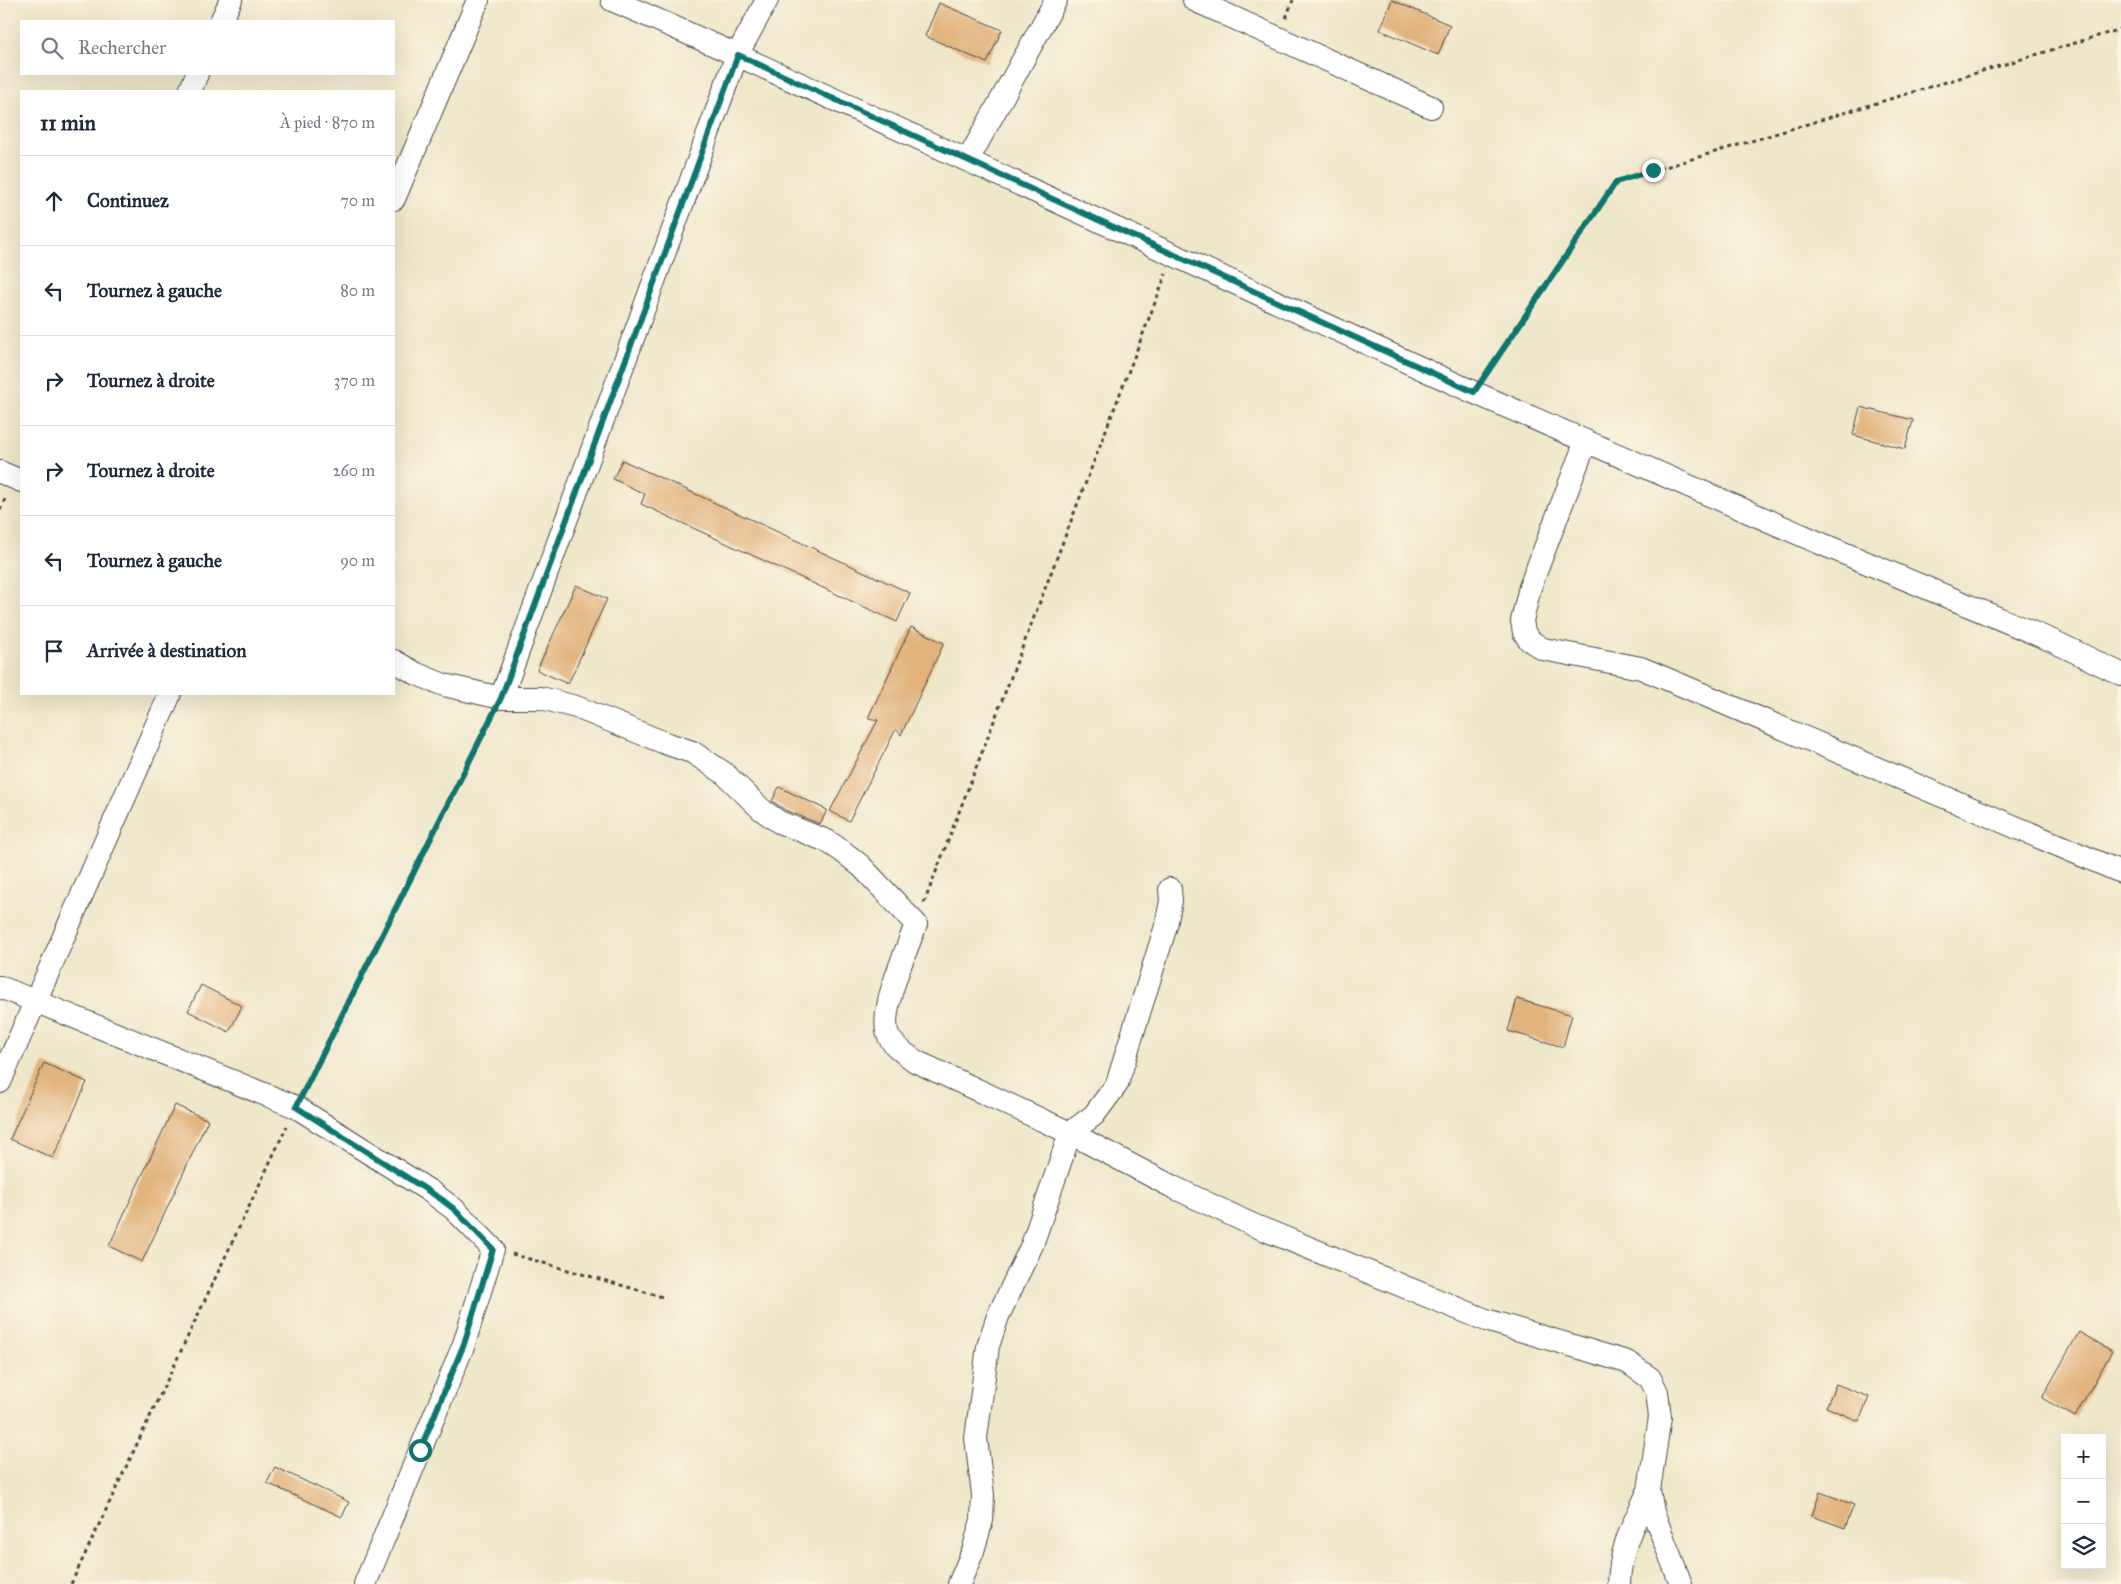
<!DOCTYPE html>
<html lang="fr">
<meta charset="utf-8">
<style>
:root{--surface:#fff;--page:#f6f6f7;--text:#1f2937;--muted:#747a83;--line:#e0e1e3}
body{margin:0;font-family:"IM FELL Great Primer",serif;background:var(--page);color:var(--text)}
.controls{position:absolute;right:15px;bottom:15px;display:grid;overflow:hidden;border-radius:0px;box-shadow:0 5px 20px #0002}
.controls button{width:45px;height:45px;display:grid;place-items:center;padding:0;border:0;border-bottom:1px solid var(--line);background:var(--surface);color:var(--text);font:25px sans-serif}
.stop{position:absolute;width:15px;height:15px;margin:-11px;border:4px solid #0f766e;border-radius:50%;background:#fff}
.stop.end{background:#0f766e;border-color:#fff;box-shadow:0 1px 5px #0008}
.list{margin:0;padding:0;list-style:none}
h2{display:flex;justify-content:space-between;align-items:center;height:65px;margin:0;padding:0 20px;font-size:21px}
h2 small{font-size:16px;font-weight:400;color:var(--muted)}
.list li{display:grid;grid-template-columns:32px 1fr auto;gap:15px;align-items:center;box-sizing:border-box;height:90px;padding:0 20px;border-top:1px solid var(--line)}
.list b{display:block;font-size:19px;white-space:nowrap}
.list em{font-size:16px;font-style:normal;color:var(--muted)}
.icon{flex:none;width:28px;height:28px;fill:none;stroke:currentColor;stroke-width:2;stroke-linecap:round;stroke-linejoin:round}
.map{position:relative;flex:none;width:2121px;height:1584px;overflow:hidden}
.search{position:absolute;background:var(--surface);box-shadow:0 5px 20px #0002;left:20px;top:20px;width:375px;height:55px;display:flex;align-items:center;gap:12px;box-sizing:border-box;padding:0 18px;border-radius:0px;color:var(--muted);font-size:19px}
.panel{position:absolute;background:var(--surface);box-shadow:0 5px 20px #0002;left:20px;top:90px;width:375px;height:605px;border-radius:0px}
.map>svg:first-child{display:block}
</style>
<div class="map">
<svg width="2121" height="1584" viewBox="0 0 2121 1584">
<rect width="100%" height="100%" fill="#fcf5e5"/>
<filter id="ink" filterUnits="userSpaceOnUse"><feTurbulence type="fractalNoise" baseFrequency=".02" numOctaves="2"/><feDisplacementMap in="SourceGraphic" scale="10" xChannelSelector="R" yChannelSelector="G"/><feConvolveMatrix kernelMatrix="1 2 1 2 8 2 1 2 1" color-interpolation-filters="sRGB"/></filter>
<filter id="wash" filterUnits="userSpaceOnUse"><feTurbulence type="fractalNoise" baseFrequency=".0096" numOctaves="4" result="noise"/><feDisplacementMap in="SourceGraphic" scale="20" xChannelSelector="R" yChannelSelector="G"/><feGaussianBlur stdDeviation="1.12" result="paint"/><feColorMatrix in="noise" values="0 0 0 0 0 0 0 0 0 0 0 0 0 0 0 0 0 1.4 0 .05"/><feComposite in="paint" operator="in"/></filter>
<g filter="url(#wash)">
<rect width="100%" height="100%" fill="#efe7c9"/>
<g id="blocks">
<path fill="#e2b37d" d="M1392,0l58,25 -12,30 -58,-25z
M939,3l63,27 -15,33 -62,-27z
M1860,407l53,13 -8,29 -52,-14z
M622,460l288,133 -13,29 -256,-118 4,-10 -32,-15z
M576,585l31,14 -39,85 -31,-14z
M911,627l33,16 -43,92 -5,-6 -47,92 -19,-10 48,-91 -10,-2z
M779,787l48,23 -7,14 -35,-14 -13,-9z
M201,985l41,21 -13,26 -41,-21z
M1517,999l55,16 -9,32 -55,-16z
M44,1063l43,19 -34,76 -43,-19z
M175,1105l33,15 -66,142 -33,-16z
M2079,1332l33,19 -37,66 -33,-19z
M1836,1384l33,13 -10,24 -33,-14z
M275,1467l74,35 -7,15 -75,-34z
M1820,1492l34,13 -9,23 -33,-12z"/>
</g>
</g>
<g filter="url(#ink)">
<use href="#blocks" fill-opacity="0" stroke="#484743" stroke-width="1"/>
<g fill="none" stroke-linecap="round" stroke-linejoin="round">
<defs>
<path id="minor" d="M612,0l125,55 736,337 349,152 233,98 66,32
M1194,0l237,107
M221,21l10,-21
M190,91l7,-17
M968,160l88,-160
M394,199l84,-199
M1586,441l-56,146 -8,34 2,11 5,8 14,9 98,19 480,204
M0,472l21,9
M394,661l23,13 27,11 57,13h40l35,9 89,36 27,9 32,21 38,37 17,12 48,19 15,10 19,15 55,58c-9,26 -39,89 -27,113 5,10 17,17 26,24l155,72 101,53 82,39 233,95 141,42 23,16 7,14 3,25 -11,73 4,22 28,72
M501,698l236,-643 30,-55
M0,987l296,120 132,83 26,19 39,40 -29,95 -99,240
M0,1082l170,-388
M959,1584l14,-33 9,-31 1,-25 -7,-57 12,-92 10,-30 34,-71 38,-112 24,-18 23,-31 49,-158 5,-25 -1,-12
M1619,1584c1,-37 15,-61 30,-94"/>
</defs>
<use href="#minor" stroke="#484743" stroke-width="24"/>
<path stroke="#484743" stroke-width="3" stroke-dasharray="4 4" stroke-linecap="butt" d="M1286,18l7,-18
M1484,376l132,-194 505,-153
M0,510l6,-13
M924,903l242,-629
M305,1089l187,-372
M512,1254l154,44
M71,1584l216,-458"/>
<use href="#minor" stroke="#fff" stroke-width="22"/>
</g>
</g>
<g fill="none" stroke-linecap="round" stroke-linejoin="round" filter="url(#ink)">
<path stroke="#0f766e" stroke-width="6" d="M420,1450l44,-106 29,-95 -39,-40 -13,-10 -145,-92 205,-409 237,-643 736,337 142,-210 37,-12"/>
</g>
</svg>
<div class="controls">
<button>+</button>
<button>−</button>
<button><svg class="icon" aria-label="layers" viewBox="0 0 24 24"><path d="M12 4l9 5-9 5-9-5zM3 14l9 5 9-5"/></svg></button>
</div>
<div class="stop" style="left:420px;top:1450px"></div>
<div class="stop end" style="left:1653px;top:170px"></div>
<div class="search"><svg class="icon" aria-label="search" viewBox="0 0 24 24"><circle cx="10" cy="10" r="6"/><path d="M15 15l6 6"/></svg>Rechercher</div>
<section class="panel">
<h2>11 min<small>À pied · 870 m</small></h2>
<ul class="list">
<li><svg class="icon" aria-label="ahead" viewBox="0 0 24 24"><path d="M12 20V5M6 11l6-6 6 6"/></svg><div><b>Continuez</b></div><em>70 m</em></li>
<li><svg class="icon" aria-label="left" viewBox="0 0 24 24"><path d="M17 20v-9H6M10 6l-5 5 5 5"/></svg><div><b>Tournez à gauche</b></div><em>80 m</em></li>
<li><svg class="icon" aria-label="right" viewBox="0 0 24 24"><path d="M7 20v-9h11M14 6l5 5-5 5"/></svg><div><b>Tournez à droite</b></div><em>370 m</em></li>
<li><svg class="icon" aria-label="right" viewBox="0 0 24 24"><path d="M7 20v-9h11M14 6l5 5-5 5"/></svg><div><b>Tournez à droite</b></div><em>260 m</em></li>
<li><svg class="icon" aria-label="left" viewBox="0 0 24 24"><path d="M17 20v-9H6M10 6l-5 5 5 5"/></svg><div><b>Tournez à gauche</b></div><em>90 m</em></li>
<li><svg class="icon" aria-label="arrive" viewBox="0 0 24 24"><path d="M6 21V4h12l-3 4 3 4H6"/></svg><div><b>Arrivée à destination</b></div></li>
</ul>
</section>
</div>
